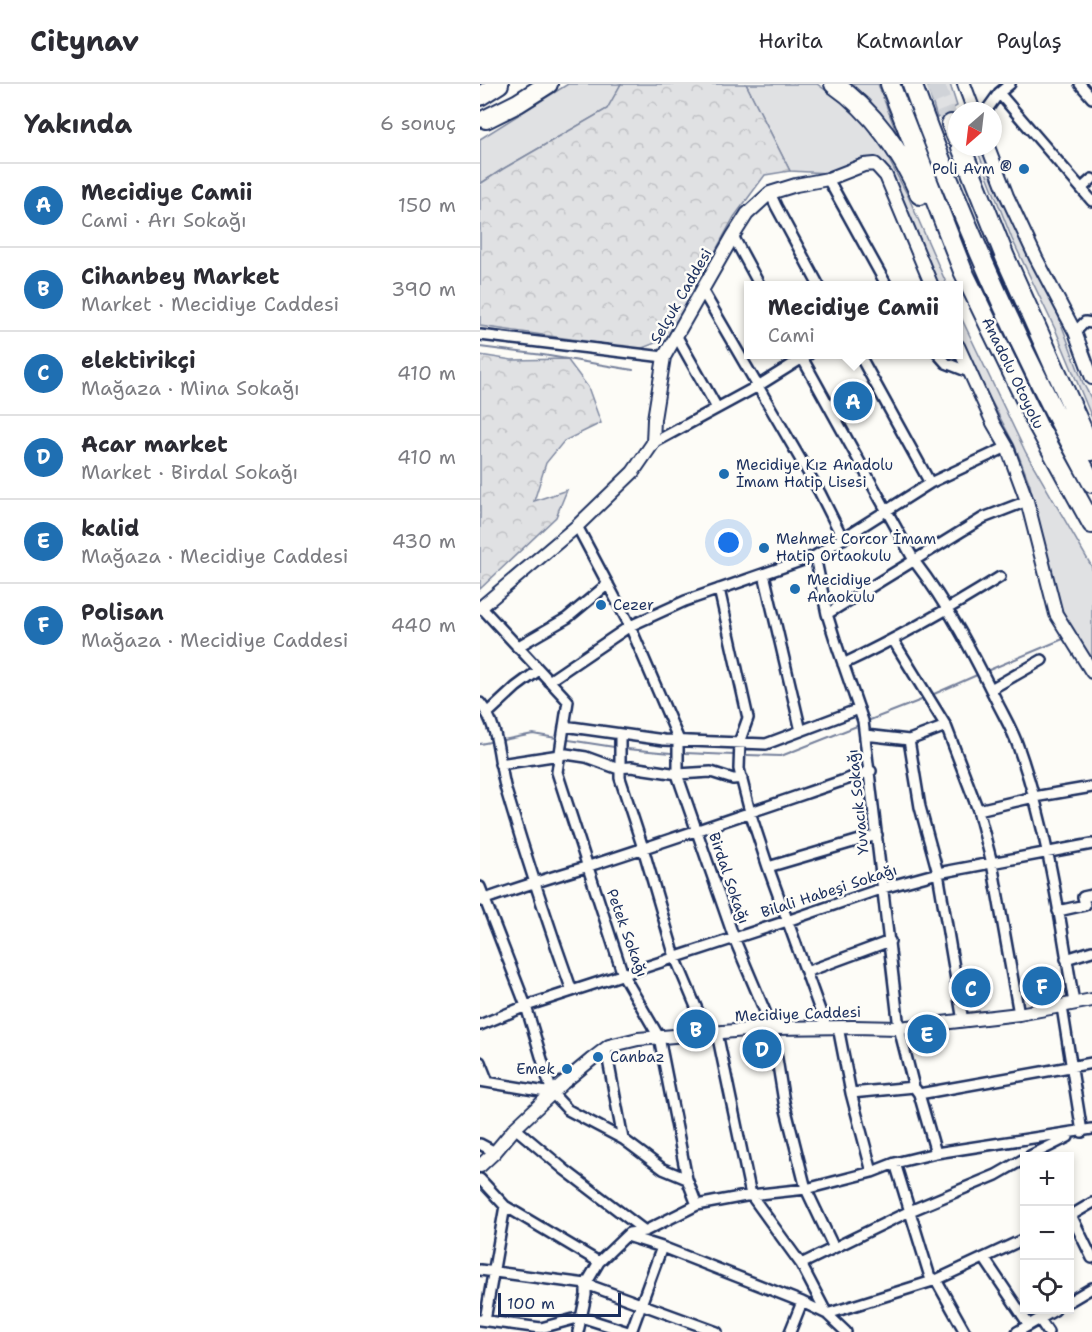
<!DOCTYPE html>
<html lang="tr">
<meta charset="utf-8">
<style>
:root{--surface:#fff;--page:#f2f2f3;--text:#2b2b33;--muted:#7c7c81;--line:#e1e1e2;--accent:#1f6fb2}
body{margin:0;font-family:"Shantell Sans",sans-serif;background:var(--page);color:var(--text)}
.controls{position:absolute;right:18px;bottom:18px;display:grid;overflow:hidden;border-radius:0px;box-shadow:0 3px 9px #0003}
.controls button{width:54px;height:54px;display:grid;place-items:center;padding:0;border:0;border-bottom:2px solid var(--line);background:var(--surface);color:var(--text);font:30px sans-serif}
.compass{position:absolute;left:468px;top:18px;width:54px;height:54px;border-radius:50%;background:var(--surface);box-shadow:0 3px 9px #0003;rotate:208deg}
.scale{position:absolute;left:18px;bottom:15px;width:123px;box-sizing:border-box;padding-left:6px;border:3px solid #1b2f5e;border-top:0;font-size:16px;line-height:21px;white-space:nowrap;color:#1b2f5e;-webkit-text-stroke:4px #fdfcf7;paint-order:stroke}
.you{position:absolute;left:249px;top:459px;width:21px;height:21px;margin:-15px;border:4px solid #fff;border-radius:50%;background:#1a73e8;box-shadow:0 0 0 9px #1a73e833}
.badge{display:grid;place-items:center;width:39px;height:39px;border-radius:50%;background:var(--accent);color:#fff;font-size:20px;font-weight:700}
.pin{position:absolute;translate:-50% -50%;border:3px solid #fff;box-shadow:0 2px 6px #0006}
.popup{position:absolute;left:264px;top:197px;width:219px;height:78px;box-sizing:border-box;display:grid;place-content:center;border-radius:0px;background:var(--surface);filter:drop-shadow(0 2px 4px #0005);font-size:20px;white-space:nowrap;color:var(--muted)}
.popup b{font-size:22px;color:var(--text)}
.popup::after{content:'';position:absolute;left:50%;top:100%;margin-left:-12px;border:12px solid transparent;border-top-color:var(--surface)}
.list{margin:0;padding:0;list-style:none}
h2{display:flex;justify-content:space-between;align-items:center;height:78px;margin:0;padding:0 24px;font-size:26px}
h2 small{font-size:20px;font-weight:400;color:var(--muted)}
.list li{display:grid;grid-template-columns:39px 1fr auto;gap:18px;align-items:center;box-sizing:border-box;height:84px;padding:0 24px;border-top:2px solid var(--line)}
.list b{display:block;font-size:22px;white-space:nowrap}
.list p{margin:0;font-size:20px;white-space:nowrap;color:var(--muted)}
.list em{font-size:20px;font-style:normal;color:var(--muted)}
.icon{flex:none;width:33px;height:33px;fill:none;stroke:currentColor;stroke-width:2;stroke-linecap:round;stroke-linejoin:round}
.map{position:relative;flex:none;width:612px;height:1248px;overflow:hidden}
header{display:flex;align-items:center;gap:36px;box-sizing:border-box;height:84px;padding:0 30px;background:var(--surface);border-bottom:2px solid var(--line)}
header strong{font-size:28px}
nav{display:flex;gap:33px;margin-inline-start:auto;font-size:21px}
main{display:flex}
aside{flex:1;background:var(--surface)}
.map>svg:first-child{display:block}
</style>
<header>
<strong>Citynav</strong>
<nav><a>Harita</a><a>Katmanlar</a><a>Paylaş</a></nav>
</header>
<main>
<aside>
<h2>Yakında<small>6 sonuç</small></h2>
<ul class="list">
<li><span class="badge">A</span><div><b>Mecidiye Camii</b><p>Cami · Arı Sokağı</p></div><em>150 m</em></li>
<li><span class="badge">B</span><div><b>Cihanbey Market</b><p>Market · Mecidiye Caddesi</p></div><em>390 m</em></li>
<li><span class="badge">C</span><div><b>elektirikçi</b><p>Mağaza · Mina Sokağı</p></div><em>410 m</em></li>
<li><span class="badge">D</span><div><b>Acar market</b><p>Market · Birdal Sokağı</p></div><em>410 m</em></li>
<li><span class="badge">E</span><div><b>kalid</b><p>Mağaza · Mecidiye Caddesi</p></div><em>430 m</em></li>
<li><span class="badge">F</span><div><b>Polisan</b><p>Mağaza · Mecidiye Caddesi</p></div><em>440 m</em></li>
</ul>
</aside>
<div class="map">
<svg width="612" height="1248" viewBox="0 0 612 1248">
<defs>
<pattern id="forest-crowns" width="20" height="18" patternUnits="userSpaceOnUse" patternTransform="scale(1.5)"><rect width="20" height="18" fill="#e0e1e3"/><path d="M2 6a3 3 0 1 1 6 0M12 15a3 3 0 1 1 6 0" fill="none" stroke="#c0c1c5"/></pattern>
</defs>
<rect width="100%" height="100%" fill="#fdfcf7"/>
<filter id="ink" filterUnits="userSpaceOnUse"><feTurbulence type="fractalNoise" baseFrequency=".0167" numOctaves="2"/><feDisplacementMap in="SourceGraphic" scale="12" xChannelSelector="R" yChannelSelector="G"/><feConvolveMatrix kernelMatrix="1 2 1 2 8 2 1 2 1" color-interpolation-filters="sRGB"/></filter>
<g filter="url(#ink)">
<path fill="#e0e1e3" stroke="#7e88a0" stroke-width="1.5" d="M88,0h53l-14,25 -104,60 -23,15v-45z
M266,0h71l25,18 28,27 20,28 -1,3 19,36 39,89h-13l-52,-122 -53,10 -39,-2z
M365,0h33l19,50 -3,1z
M447,0h23l7,22 -20,12z
M496,63h7l75,168 25,68 9,17v18l-36,-87 -44,-92z
M478,227l68,142 66,114v93l-31,-49 -23,-83 -8,-43 -15,-39 -57,-108z"/>
<path fill="url(#forest-crowns)" stroke="#7e88a0" stroke-width="1.5" d="M141,0h125l44,87 -25,4 -31,42 -66,121 -28,11 -160,-23v-142l23,-15 104,-60z
M0,271l32,5 55,-1 21,28 13,36 -37,18 -18,22 -12,38 33,-11 -11,27 -76,72z"/>
<g fill="none" stroke-linecap="round" stroke-linejoin="round">
<path stroke="#76819c" stroke-width="2" d="M0,263l63,8 90,15
M509,586l74,-31
M454,610l43,-19
M390,636l54,-21
M23,656l30,-6 23,4
M89,656l45,7
M0,660l10,-2
M147,665l44,4
M205,669l48,2
M267,671l34,1 76,-30"/>
<path stroke="#d0d3d8" stroke-width="18" stroke-dasharray="18 9" stroke-linecap="butt" d="M455,0l16,40"/>
<defs>
<path id="minor" d="M600,0l12,14
M519,9l93,108
M506,27l13,-18 11,-9
M348,95l59,107
M602,104l10,-9
M290,109l6,13 43,80
M253,152l27,50
M222,206l118,203 23,46
M595,248l10,-10 7,1
M0,251l184,22
M196,251l41,73
M320,270l115,208c33,43 59,93 83,142 7,14 16,29 21,45 29,82 41,169 55,254
M379,270l71,129
M458,270l8,9 23,9
M173,359l105,-57 51,-32
M97,442l53,100 48,112v39l56,161 38,90 12,74 22,87 28,59
M335,472l12,58 10,32 26,75 36,307 15,59 5,7 17,59
M284,490l37,157
M239,505l29,129 -8,22 -1,29 11,43 18,55 58,160
M1,523l87,94 -11,71 66,203 36,62 28,142 10,26
M347,530l156,-96 44,-17
M413,556l53,86 32,84 14,53 27,151
M37,563l50,-29 41,-34
M363,580c55,-26 106,-55 157,-87
M69,597l81,-55 55,-25 130,-45 115,-73 77,-36
M511,605l51,-29
M0,619c20,24 18,58 26,87 20,67 42,134 66,201
M8,629l28,-26 23,-17
M84,642l100,14 102,4 93,-35
M140,650v44l23,70 32,109 32,76
M385,651l44,5 37,-14
M429,656l11,67 18,66 25,148
M20,680l66,-10 20,3 30,11 15,-1 47,7 33,-2 22,7 9,-1
M498,726l56,-13 58,-10
M288,783l109,-32
M0,803l46,119 26,87 16,17 55,29 40,30 24,10
M0,817c36,-13 72,-24 109,-35 94,-30 188,-63 282,-95
M578,827l27,-6 -2,-8 9,-2
M586,875l26,-8
M326,888l84,-31
M582,923l20,125
M0,941l46,-19 261,-85 96,-33 55,-15 154,-29
M358,943l13,66 21,79
M237,949l34,162 50,69 26,50 109,-34 88,-41
M126,965l17,90
M0,978l8,20
M0,997l72,12
M371,1009l63,-6
M439,1010l173,-31
M35,1044l50,42 80,61
M0,1060l15,8
M550,1072l38,-19
M415,1079l35,114 6,3 29,52
M0,1095l25,27 94,56
M591,1131l21,43
M590,1132l22,-13
M147,1152l35,11 140,55 25,12 19,18
M504,1174l45,67
M321,1180l109,-53 86,-36 28,-16
M0,1186l106,14 131,48
M590,1217l22,-13
M559,1235l9,13
M0,1236l61,8 40,-11 47,15
M5,1236l20,-114
M98,1248l8,-37v-11l13,-22 30,-29 16,-2 52,-26 54,-10 55,-6 66,-17 23,-9 41,-10 156,-24
M151,1248l31,-85
M310,1248l12,-30
M537,1248l38,-22"/>
<path id="tertiary" d="M484,0l10,27
M508,63l19,49 29,62 39,74 17,46
M478,262l35,77 14,24 20,54 29,113 36,58
M0,524l97,-82 56,-54 20,-29 1,-24 10,-62 69,-121 14,-22 23,-21 26,-8 32,-6 36,-14 11,-1 11,12 46,110
M0,1082l15,-14 20,-24 48,-45 29,-24 17,-13 29,-7 134,-11 81,-1 46,1 120,-14 73,-14"/>
<path id="motorway" d="M354,0c38,26 68,69 86,111
M410,0l73,187 74,153 55,100
M432,0c50,137 110,271 180,399
M0,12l19,-12
M6,35l32,-16 30,-19
M471,40l6,14
M481,63l44,110 87,194"/>
</defs>
<use href="#minor" stroke="#1b2f5e" stroke-width="14"/>
<use href="#tertiary" stroke="#1b2f5e" stroke-width="16"/>
<use href="#motorway" stroke="#1b2f5e" stroke-width="22"/>
<use href="#minor" stroke="#fdfcf7" stroke-width="9"/>
<use href="#tertiary" stroke="#fdfcf7" stroke-width="12"/>
<use href="#motorway" stroke="#fdfcf7" stroke-width="18"/>
</g>
</g>
<g fill="#1f6fb2" stroke="#fdfcf7" stroke-width="2">
<circle cx="544" cy="85" r="6"/>
<circle cx="244" cy="390" r="6"/>
<circle cx="284" cy="464" r="6"/>
<circle cx="315" cy="505" r="6"/>
<circle cx="121" cy="521" r="6"/>
<circle cx="118" cy="973" r="6"/>
<circle cx="87" cy="985" r="6"/>
</g>
<g text-anchor="middle" dominant-baseline="central" stroke-width="5" stroke-linejoin="round" paint-order="stroke">
<g font-size="15" fill="#1b2f5e" stroke="#fdfcf7" text-anchor="start">
<text x="532" y="85" text-anchor="end">Poli Avm ®</text>
<text x="256" y="381">Mecidiye Kız Anadolu<tspan x="256" dy="17">İmam Hatip Lisesi</tspan></text>
<text x="296" y="455">Mehmet Corcor İmam<tspan x="296" dy="17">Hatip Ortaokulu</tspan></text>
<text x="327" y="496">Mecidiye<tspan x="327" dy="17">Anaokulu</tspan></text>
<text x="133" y="521">Cezer</text>
<text x="130" y="973">Canbaz</text>
<text x="75" y="985" text-anchor="end">Emek</text>
</g>
<g font-size="15" fill="#1b2f5e" stroke="#fdfcf7">
<text transform="translate(201 212) rotate(-60)">Selçuk Caddesi</text>
<text transform="translate(533 289) rotate(64)">Anadolu Otoyolu</text>
<text transform="translate(378 718) rotate(-96)">Yuvacık Sokağı</text>
<text transform="translate(249 794) rotate(71)">Birdal Sokağı</text>
<text transform="translate(349 807) rotate(-18)">Bilali Habeşi Sokağı</text>
<text transform="translate(147 849) rotate(70)">Petek Sokağı</text>
<text transform="translate(318 930) rotate(-2)">Mecidiye Caddesi</text>
</g>
</g>
</svg>
<div class="controls">
<button>+</button>
<button>−</button>
<button><svg class="icon" aria-label="locate" viewBox="0 0 24 24"><circle cx="12" cy="12" r="6"/><path d="M12 2v4M12 18v4M2 12h4M18 12h4"/></svg></button>
</div>
<svg class="compass" viewBox="-18 -18 36 36"><path d="M0-13l5 13h-10z" fill="#e53935"/><path d="M0 13l5-13h-10z" fill="#7c7c81"/></svg>
<div class="scale">100 m</div>
<div class="you"></div>
<div class="pin badge" style="left:373px;top:317px">A</div>
<div class="popup"><b>Mecidiye Camii</b>Cami</div>
<div class="pin badge" style="left:216px;top:945px">B</div>
<div class="pin badge" style="left:491px;top:904px">C</div>
<div class="pin badge" style="left:282px;top:965px">D</div>
<div class="pin badge" style="left:447px;top:950px">E</div>
<div class="pin badge" style="left:562px;top:902px">F</div>
</div>
</main>
